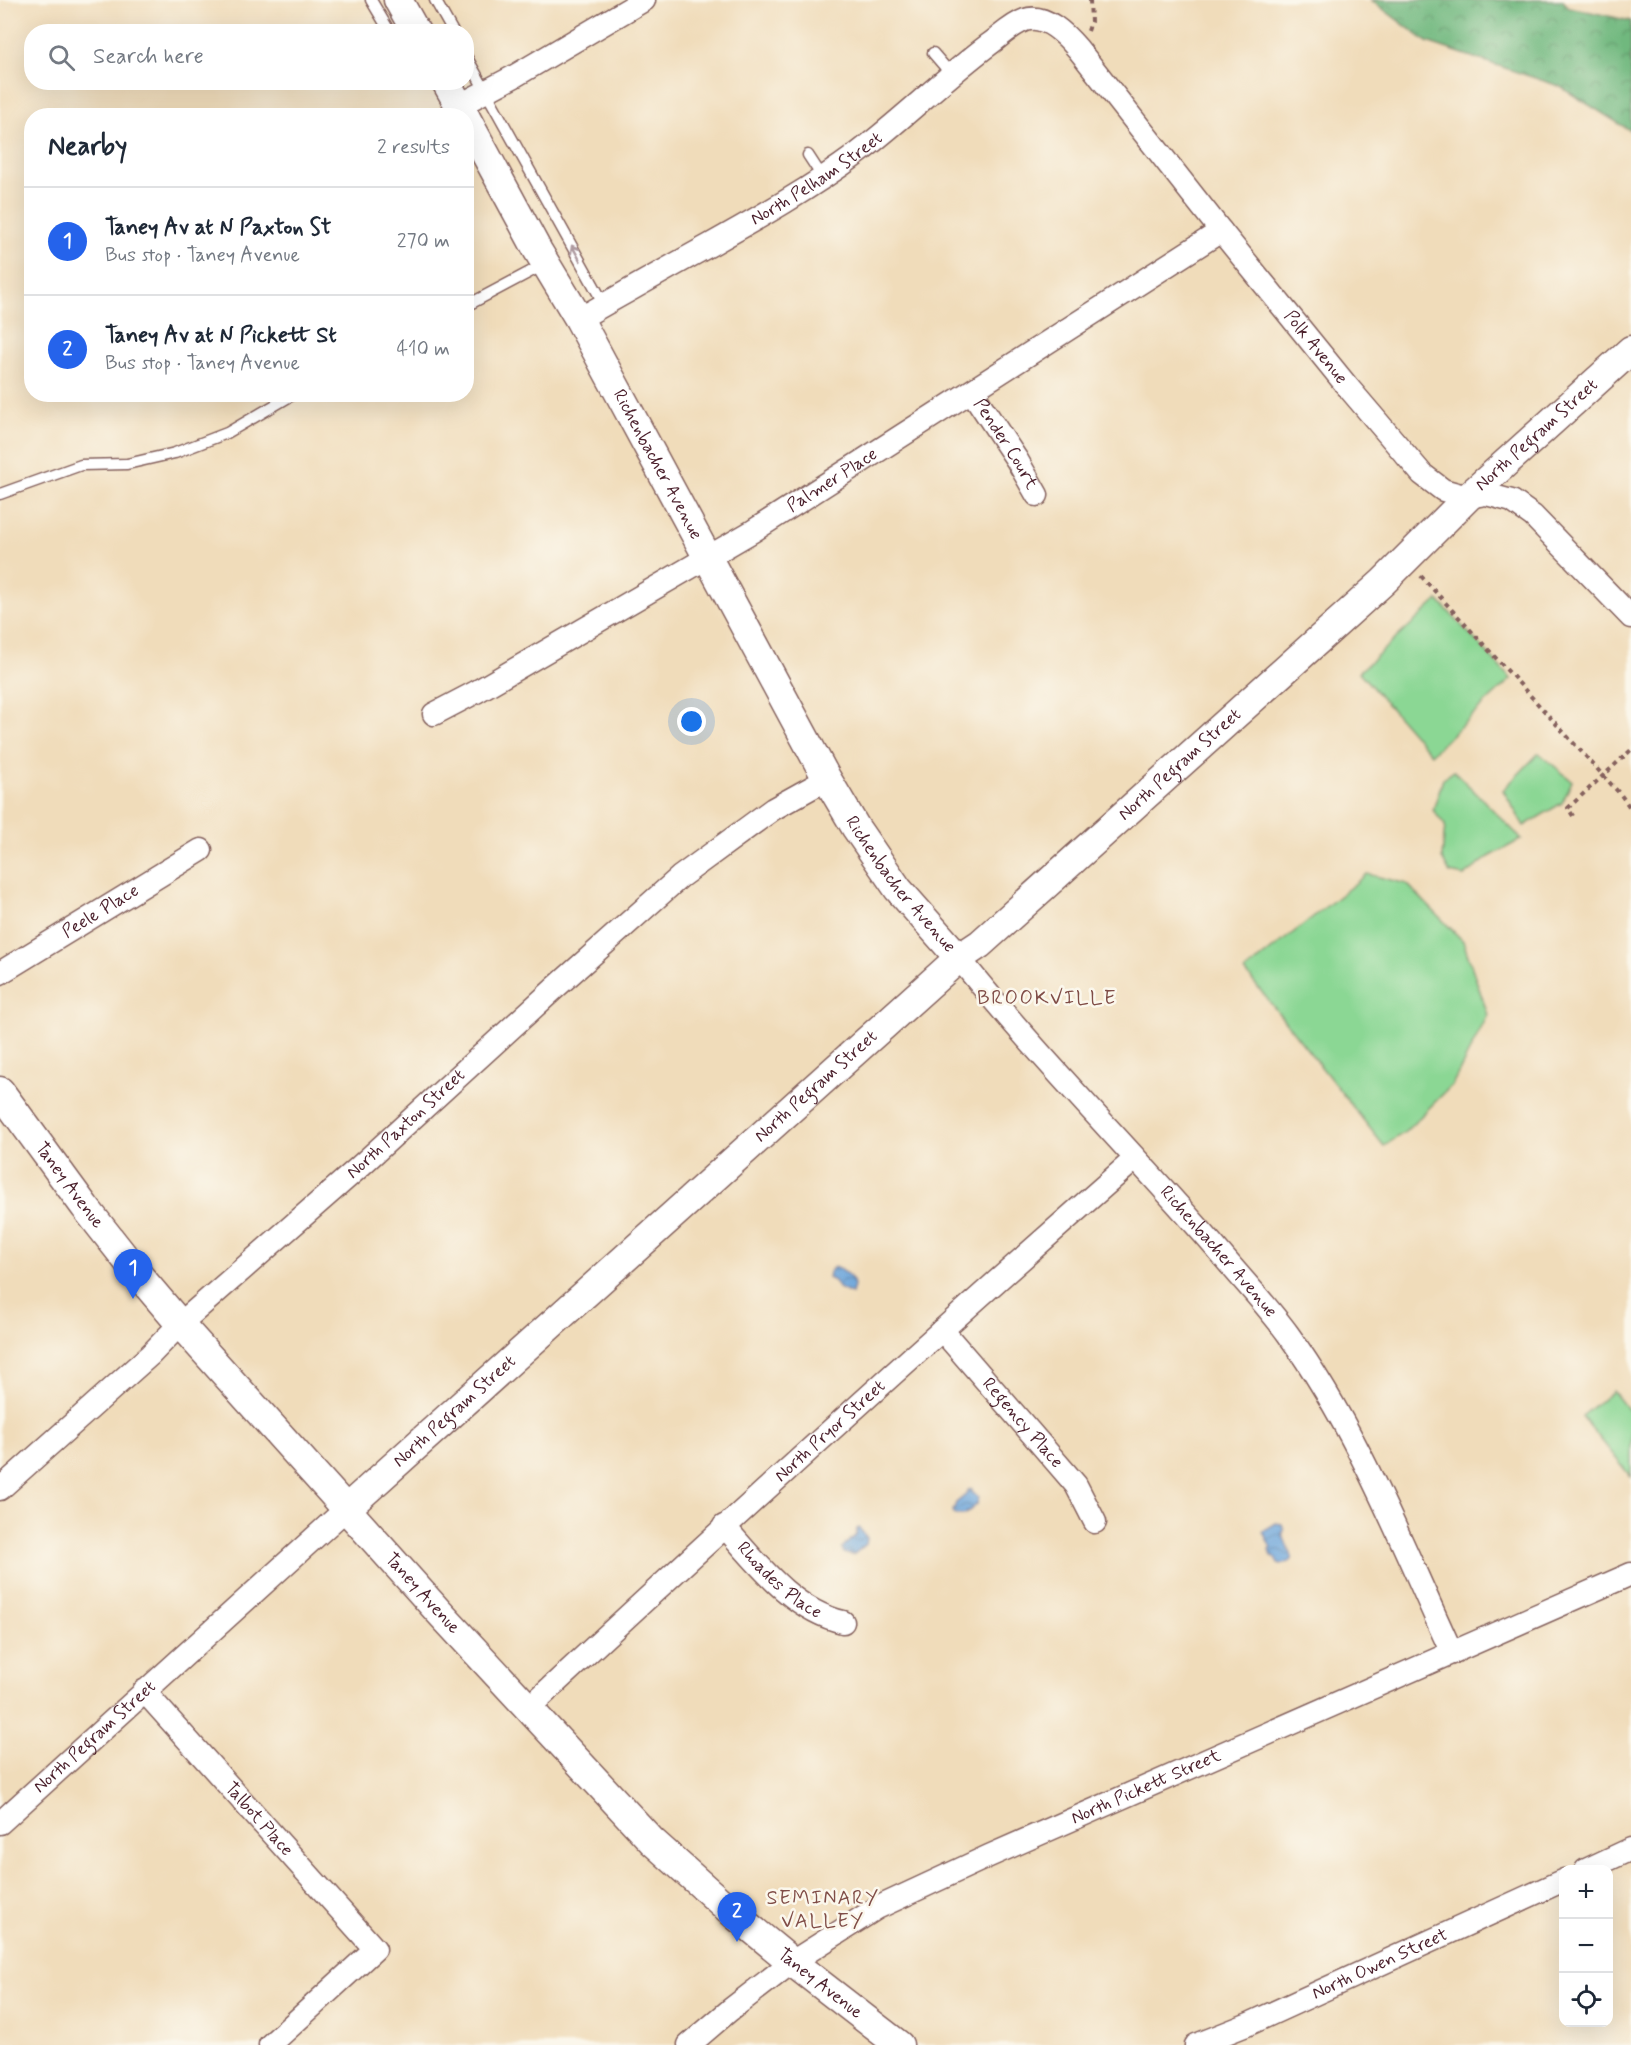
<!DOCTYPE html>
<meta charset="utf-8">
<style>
:root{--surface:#fff;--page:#f6f6f7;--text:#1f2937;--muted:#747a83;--line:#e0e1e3;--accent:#2563eb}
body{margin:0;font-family:Mynerve,sans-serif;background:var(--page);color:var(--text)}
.controls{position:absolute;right:18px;bottom:18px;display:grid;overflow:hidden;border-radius:12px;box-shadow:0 6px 24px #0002}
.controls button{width:54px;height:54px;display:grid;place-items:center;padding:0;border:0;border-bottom:2px solid var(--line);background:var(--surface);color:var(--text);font:30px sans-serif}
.you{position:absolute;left:692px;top:722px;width:21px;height:21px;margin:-15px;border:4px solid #fff;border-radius:50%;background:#1a73e8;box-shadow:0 0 0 9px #1a73e833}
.badge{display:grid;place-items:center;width:39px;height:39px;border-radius:50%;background:var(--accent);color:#fff;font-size:20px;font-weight:700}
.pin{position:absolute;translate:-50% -50px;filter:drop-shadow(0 2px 3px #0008)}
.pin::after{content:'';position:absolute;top:32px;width:21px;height:18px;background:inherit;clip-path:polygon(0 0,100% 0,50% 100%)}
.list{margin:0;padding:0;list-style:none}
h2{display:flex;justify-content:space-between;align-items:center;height:78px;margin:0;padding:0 24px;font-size:26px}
h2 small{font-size:20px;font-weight:400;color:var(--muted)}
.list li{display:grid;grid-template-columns:39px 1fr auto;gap:18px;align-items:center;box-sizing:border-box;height:108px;padding:0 24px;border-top:2px solid var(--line)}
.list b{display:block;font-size:22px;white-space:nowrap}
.list p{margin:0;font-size:20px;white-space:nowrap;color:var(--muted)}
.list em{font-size:20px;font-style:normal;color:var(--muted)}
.icon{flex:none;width:33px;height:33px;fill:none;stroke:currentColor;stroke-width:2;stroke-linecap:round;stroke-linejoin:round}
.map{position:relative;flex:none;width:1631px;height:2045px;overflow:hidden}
.search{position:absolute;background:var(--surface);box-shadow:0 6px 24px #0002;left:24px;top:24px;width:450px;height:66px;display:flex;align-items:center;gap:15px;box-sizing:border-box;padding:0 21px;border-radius:24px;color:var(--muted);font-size:22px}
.panel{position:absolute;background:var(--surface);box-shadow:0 6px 24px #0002;left:24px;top:108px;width:450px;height:294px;border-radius:24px}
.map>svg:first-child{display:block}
</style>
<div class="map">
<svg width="1631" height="2045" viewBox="0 0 1631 2045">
<defs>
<pattern id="forest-crowns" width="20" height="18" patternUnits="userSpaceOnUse" patternTransform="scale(1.5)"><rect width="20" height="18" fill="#70b87e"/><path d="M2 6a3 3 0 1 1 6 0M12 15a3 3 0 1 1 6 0" fill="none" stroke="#5e9567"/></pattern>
<pattern id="water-waves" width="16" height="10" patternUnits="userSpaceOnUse" patternTransform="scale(1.5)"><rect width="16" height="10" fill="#6aa4da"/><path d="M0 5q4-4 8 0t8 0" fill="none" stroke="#5985b1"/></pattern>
</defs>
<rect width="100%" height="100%" fill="#fbf7ec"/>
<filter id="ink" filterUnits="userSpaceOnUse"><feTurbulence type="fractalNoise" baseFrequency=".0167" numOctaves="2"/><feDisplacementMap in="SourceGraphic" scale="12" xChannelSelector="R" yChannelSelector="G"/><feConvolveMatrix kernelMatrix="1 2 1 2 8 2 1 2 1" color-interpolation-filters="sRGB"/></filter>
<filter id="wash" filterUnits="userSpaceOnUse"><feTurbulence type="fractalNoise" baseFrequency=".008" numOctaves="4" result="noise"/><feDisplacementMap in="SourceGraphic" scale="24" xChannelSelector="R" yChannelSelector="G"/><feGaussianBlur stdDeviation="1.35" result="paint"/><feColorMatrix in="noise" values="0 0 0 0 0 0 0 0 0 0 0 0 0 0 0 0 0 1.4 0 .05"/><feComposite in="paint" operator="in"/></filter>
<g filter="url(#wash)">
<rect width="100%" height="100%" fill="#f0dcba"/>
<path fill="url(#forest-crowns)" stroke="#5d6c54" stroke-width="1.5" d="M1371,0h191l7,7 62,14v108l-2,1 -70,-44 -132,-44z"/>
<path fill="#8bd794" stroke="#6a7b60" stroke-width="1.5" d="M1438,600l73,79 -80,75 -72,-82z
M1539,753l33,28 -10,22 -38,23 -21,-36z
M1454,771l68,68 -33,18 -25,19 -14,-3 -8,-15 3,-33 -12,-15 10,-31z
M1367,874l40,10 56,57 25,74 -36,70 -47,47 -21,14 -139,-175z
M1613,1391l18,23v63l-49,-61z"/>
<path fill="url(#water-waves)" stroke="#5a6282" stroke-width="1.5" d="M834,1267c5,0 20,11 20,18 0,3 -2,6 -2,9l-14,-6 -4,-7 -6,-3 1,-6z
M972,1489v3l7,5 -2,7 -13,11h-9l-2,-4 3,-8 12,-10v-3z
M1276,1523l6,1 2,7 -2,2 10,25 -1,3 -10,4 -3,-1 -4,-8h-3l-2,-6 2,-2 -8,-17z
M859,1528l8,10 -1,6 -13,11 -9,-2 -2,-5 14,-13 1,-6z"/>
</g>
<g filter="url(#ink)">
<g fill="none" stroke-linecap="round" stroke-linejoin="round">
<defs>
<path id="service" d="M371,0l19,32
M435,0l18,32
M933,53l18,21
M466,56l138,248
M808,155l15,23
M466,306l79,-42
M0,494l81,-29 46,-1 48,-11 52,-20 67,-39"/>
<g id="minor">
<path d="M460,105l53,-28 131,-77"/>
<path id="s1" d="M579,319c44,-25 87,-50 131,-74 50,-28 101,-57 147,-91 45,-34 85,-74 130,-108 12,-8 24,-21 38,-26 20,-7 41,15 53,29l143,182 126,155 75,88 21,16 25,7 18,-3 26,7 21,15 98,101"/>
<path id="s2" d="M972,392l45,68 20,35"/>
<path id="s3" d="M434,714l42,-22 277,-161 468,-300"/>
<path id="s4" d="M959,958c80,100 172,192 256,289 24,29 51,57 73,87 70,97 114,211 164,319"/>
<path id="s5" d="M0,973l201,-123"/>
<path id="s6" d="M942,1330l134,155 19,37"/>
<path id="s7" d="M0,1489l150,-134 30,-31 177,-155 198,-181 125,-111 93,-68 54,-30"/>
<path id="s8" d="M724,1526c34,38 68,84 119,96"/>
<path id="s9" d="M144,1691l231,258 -105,96"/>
<path id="s10" d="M527,1707l7,-4c198,-184 398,-366 601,-544"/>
<path id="s11" d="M0,1823l346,-314"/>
<path d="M1586,1870l45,-21"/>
<path id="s12" d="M689,2045l41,-35 62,-48 85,-54 112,-52 642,-282"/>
<path id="s13" d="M1196,2045l53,-21 315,-144"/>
</g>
<g id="tertiary">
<path d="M398,0l18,32"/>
<path d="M446,82l19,34"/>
<path id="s14" d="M466,118l72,133 41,68 248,460 29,49 42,61 61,69"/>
<path id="s15" d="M0,1091l85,116 56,71 39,46 258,287 214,230 83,74 57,47 107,83"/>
<path id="s16" d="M346,1509l613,-551 21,-14 403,-362 85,-85 163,-147"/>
</g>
</defs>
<use href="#service" stroke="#84615d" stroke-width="13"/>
<use href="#minor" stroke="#84615d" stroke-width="25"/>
<use href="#tertiary" stroke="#84615d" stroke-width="31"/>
<path stroke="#84615d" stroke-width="4" stroke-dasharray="4.5 4.5" stroke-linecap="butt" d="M1088,31l3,-9 -1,-22
M1421,576l200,219 10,14
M1573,816l-5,-8 63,-58"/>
<use href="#service" stroke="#fff" stroke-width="10"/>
<use href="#minor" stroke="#fff" stroke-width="22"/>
<use href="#tertiary" stroke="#fff" stroke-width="28"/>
</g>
<defs><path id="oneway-shaft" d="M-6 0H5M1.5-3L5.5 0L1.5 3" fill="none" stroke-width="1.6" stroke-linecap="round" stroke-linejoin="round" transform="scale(1.5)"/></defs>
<use stroke="#ae9aa0" href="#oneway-shaft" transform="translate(576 253) rotate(-119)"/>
</g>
<g text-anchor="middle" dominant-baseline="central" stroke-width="5" stroke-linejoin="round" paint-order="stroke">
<g font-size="18" fill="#4a1f2b" stroke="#fbf7ec">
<text stroke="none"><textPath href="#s1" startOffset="276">North Pelham Street</textPath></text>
<text stroke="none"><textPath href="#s1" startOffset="984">Polk Avenue</textPath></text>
<text stroke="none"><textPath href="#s16" startOffset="1604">North Pegram Street</textPath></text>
<text stroke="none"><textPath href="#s2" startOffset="62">Pender Court</textPath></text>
<text stroke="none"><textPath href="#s14" startOffset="396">Richenbacher Avenue</textPath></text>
<text stroke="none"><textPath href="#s3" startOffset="462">Palmer Place</textPath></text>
<text stroke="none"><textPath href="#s16" startOffset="1118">North Pegram Street</textPath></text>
<text stroke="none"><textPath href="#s14" startOffset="882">Richenbacher Avenue</textPath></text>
<text stroke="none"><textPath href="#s5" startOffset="118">Peele Place</textPath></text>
<text stroke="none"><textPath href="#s16" startOffset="632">North Pegram Street</textPath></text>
<text stroke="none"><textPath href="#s7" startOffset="546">North Paxton Street</textPath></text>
<text stroke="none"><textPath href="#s15" startOffset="117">Taney Avenue</textPath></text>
<text stroke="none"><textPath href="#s4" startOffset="392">Richenbacher Avenue</textPath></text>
<text stroke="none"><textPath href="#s16" startOffset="146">North Pegram Street</textPath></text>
<text stroke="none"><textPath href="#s6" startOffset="123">Regency Place</textPath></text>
<text stroke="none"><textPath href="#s10" startOffset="410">North Pryor Street</textPath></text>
<text stroke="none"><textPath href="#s8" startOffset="78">Rhoades Place</textPath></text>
<text stroke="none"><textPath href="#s15" startOffset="657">Taney Avenue</textPath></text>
<text stroke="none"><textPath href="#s11" startOffset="128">North Pegram Street</textPath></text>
<text stroke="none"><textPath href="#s12" startOffset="528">North Pickett Street</textPath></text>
<text stroke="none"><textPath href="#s9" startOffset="172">Talbot Place</textPath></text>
<text stroke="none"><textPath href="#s13" startOffset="201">North Owen Street</textPath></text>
<text stroke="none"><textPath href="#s15" startOffset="1215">Taney Avenue</textPath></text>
</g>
<g font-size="20" letter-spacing="1.5" fill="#804d47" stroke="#fbf7ec">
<text x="1047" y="998">BROOKVILLE</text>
<text x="823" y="1898">SEMINARY<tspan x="823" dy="23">VALLEY</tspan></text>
</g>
</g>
</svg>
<div class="controls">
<button>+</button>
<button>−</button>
<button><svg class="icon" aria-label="locate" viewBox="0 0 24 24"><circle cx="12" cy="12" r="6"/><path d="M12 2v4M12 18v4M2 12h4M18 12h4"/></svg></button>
</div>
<div class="you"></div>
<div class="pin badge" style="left:133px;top:1299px">1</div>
<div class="pin badge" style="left:737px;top:1942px">2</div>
<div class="search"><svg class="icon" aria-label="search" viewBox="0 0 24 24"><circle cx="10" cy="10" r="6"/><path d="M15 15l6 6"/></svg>Search here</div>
<section class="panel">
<h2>Nearby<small>2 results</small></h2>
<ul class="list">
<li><span class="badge">1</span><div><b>Taney Av at N Paxton St</b><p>Bus stop · Taney Avenue</p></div><em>270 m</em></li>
<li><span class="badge">2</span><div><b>Taney Av at N Pickett St</b><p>Bus stop · Taney Avenue</p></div><em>410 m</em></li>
</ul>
</section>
</div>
